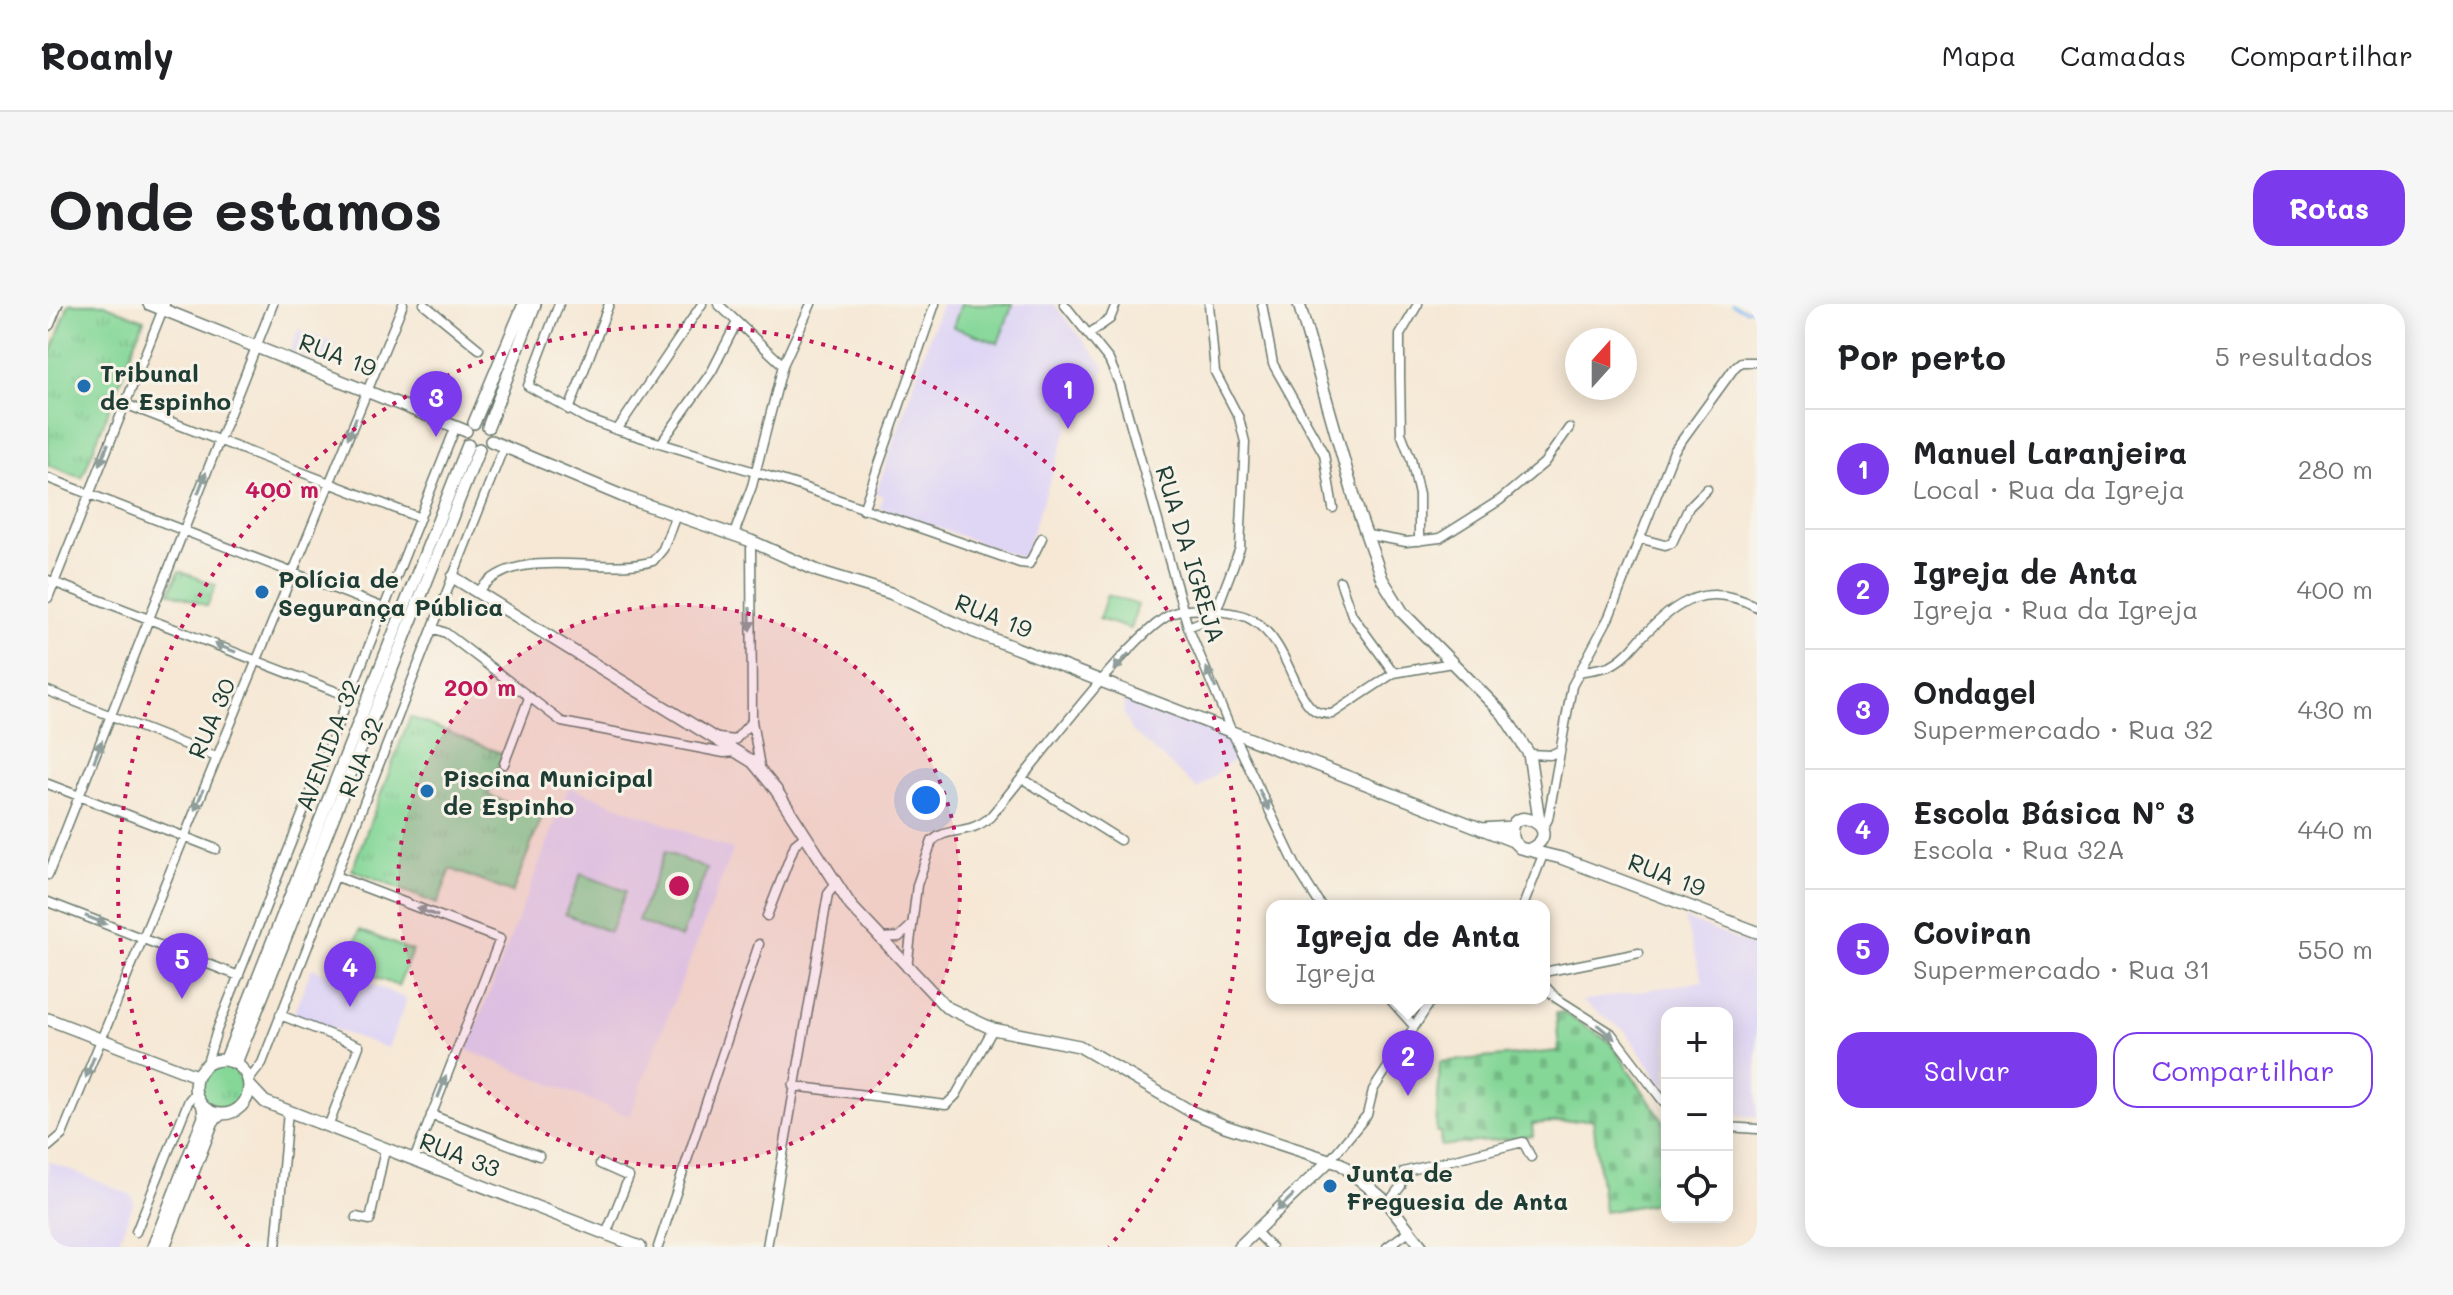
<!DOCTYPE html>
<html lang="pt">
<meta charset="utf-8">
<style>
:root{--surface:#fff;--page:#f6f6f6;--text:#202124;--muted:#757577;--line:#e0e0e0;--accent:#7c3aed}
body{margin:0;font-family:Mali,sans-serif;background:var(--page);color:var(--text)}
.controls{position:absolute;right:24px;bottom:24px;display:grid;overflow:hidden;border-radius:16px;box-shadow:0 4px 20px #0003}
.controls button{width:72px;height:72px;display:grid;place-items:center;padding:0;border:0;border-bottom:2px solid var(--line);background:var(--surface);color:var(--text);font:40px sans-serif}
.compass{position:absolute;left:1517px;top:24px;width:72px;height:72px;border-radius:50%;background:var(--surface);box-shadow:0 4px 20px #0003;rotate:21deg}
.you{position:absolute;left:878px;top:496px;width:28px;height:28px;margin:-20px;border:6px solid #fff;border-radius:50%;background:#1a73e8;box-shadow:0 0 0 12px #1a73e833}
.badge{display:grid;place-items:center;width:52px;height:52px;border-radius:50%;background:var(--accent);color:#fff;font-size:26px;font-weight:700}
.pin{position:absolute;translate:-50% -66px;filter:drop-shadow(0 2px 4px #0008)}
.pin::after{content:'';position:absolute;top:42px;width:28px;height:24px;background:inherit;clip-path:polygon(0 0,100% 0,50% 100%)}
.popup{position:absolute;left:1218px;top:596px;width:284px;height:104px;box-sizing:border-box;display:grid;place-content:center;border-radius:16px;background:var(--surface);filter:drop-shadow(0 2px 6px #0005);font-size:26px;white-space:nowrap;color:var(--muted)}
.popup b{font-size:30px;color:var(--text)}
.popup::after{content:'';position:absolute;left:50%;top:100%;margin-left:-16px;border:16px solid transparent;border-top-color:var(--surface)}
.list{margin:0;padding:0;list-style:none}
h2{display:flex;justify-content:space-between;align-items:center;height:104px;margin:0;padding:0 32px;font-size:34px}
h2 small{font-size:26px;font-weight:400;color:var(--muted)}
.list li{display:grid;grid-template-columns:52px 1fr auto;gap:24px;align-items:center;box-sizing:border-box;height:120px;padding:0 32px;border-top:2px solid var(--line)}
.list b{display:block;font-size:30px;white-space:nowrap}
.list p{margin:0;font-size:26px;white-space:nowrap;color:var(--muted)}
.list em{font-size:26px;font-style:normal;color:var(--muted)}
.actions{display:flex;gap:16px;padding:24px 32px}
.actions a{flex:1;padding:18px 0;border:2px solid var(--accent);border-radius:24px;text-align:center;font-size:28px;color:var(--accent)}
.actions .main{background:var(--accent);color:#fff}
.icon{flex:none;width:44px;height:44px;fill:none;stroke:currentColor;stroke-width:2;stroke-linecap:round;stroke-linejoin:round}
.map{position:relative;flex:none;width:1709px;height:943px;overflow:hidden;border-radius:24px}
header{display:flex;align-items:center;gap:48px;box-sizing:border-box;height:112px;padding:0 40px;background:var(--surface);border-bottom:2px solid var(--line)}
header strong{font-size:38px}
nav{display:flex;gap:44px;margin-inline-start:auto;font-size:28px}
.intro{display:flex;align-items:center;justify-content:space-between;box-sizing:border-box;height:192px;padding:0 48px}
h1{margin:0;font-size:56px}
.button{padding:20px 36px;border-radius:24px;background:var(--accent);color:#fff;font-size:28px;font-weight:700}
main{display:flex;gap:48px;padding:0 48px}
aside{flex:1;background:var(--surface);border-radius:24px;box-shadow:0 4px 20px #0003}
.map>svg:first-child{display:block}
</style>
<header>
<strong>Roamly</strong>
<nav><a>Mapa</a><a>Camadas</a><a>Compartilhar</a></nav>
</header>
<div class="intro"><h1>Onde estamos</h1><a class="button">Rotas</a></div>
<main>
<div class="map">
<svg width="1709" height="943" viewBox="0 0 1709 943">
<defs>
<pattern id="grass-tufts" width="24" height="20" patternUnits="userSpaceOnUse" patternTransform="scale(2)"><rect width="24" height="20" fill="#85d798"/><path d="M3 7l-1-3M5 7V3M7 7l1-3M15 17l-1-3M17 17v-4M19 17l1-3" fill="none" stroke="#72b984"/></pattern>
<pattern id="cemetery-stones" width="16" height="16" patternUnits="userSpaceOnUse" patternTransform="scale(2)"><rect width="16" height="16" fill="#85d798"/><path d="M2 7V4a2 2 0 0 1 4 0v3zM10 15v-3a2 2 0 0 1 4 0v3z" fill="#72b984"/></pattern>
</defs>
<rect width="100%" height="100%" fill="#f7f3e8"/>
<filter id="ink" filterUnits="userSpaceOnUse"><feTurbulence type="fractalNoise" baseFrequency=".0125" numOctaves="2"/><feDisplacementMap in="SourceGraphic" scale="16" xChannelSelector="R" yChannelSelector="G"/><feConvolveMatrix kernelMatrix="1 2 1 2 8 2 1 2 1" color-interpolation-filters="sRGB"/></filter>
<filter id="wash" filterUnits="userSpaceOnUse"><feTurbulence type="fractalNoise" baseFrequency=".006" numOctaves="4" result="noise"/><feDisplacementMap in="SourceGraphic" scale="32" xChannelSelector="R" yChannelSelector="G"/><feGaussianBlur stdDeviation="1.8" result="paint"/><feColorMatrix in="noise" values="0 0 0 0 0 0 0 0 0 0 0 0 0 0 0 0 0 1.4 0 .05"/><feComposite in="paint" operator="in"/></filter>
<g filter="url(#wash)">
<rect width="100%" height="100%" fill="#f6e8d5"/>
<path fill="#dfd5f5" d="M893,0h113l50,62 -1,9 -25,24 -55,159 -144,-51 4,-11 -7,-3z
M250,25l38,15 -8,21 -38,-14z
M1076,391l103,41 10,21 -39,32 -66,-58 -9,-19z
M521,483l164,63 -104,266 -162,-66z
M1636,614l73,30v169l-30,-3v-101h-60v79l-41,-61 -45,-30 122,-20z
M264,664l54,21 3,-6 38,16 -19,49 -95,-33z
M0,857l84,34 2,7 -18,45h-68z"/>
<path fill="url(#grass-tufts)" stroke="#528a66" stroke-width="2" d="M21,0h35l40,16 -62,158 -34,-13v-103z
M131,267l37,14 -9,21 -37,-14z
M362,413l93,37 -15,41 54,22 -30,76 -61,-24 -14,35 -85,-34z
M152 783a21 21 0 1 1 42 0a21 21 0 1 1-42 0Z"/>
<path fill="url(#cemetery-stones)" stroke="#528a66" stroke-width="2" d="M1514,708l48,30 53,79 -7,82 -52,9 -11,-93 -61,5 1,12 -92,10 -1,-14h-4l4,-70 119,-11 -3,-38z"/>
<path fill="#85d798" stroke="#528a66" stroke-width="2" d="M913,0h52l-15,39 -45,-16z
M1059,291l31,10 -8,24 -31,-10z
M617,548l42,17 -26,69 -43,-17z
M533,570l45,17 -16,41 -45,-18z
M312,626l52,21 -14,35 -52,-20z"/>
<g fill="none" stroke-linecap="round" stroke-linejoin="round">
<path stroke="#84bcf4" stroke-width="3" d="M1684,0l14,6 11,-3"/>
</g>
</g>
<g filter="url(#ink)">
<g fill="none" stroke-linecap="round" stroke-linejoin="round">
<defs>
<path id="street" d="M376,0l55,45
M511,0l-31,82 59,33 30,11 174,53 229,80 9,1 13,-26
M670,0l65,61
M1016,0l45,56 10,23 69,244 43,103 66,138 24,38
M1214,0l11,60 51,90 9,54
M1370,0l-18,31v41l1,57 10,26 8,36v46
M1042,29l20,-14 6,-15
M77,100l295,114
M521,106l40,-106
M569,126l85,-126
M614,138l50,-71 25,-49
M0,174l336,130
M815,206l72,-206
M686,230l18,-48 31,-121 28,-61
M1320,231l38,7 34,-4 60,-38 44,-37 25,-35
M1594,235l23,6 7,-2 17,-36 18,-18
M703,237l1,180 8,46
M0,276l302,117
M1292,277l12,34 42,58
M431,287c39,-49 121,-14 174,-30l10,-12 13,-34
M0,294l117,-294
M1140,323l22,-9 6,-7 24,-63 5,-106 -6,-24 -24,-46 -6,-68
M385,324l13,5 116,89 162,31 14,-1
M1531,368c9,-2 21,-3 30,-6 14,-6 24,-19 33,-29 36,-37 65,-56 115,-30
M0,387l168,66
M670,434l17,2 16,-18
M1481,450l21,1 9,-4
M456,460l25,-66
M975,475l97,61
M0,480l168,65
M1494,526l6,-11 24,-133 37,-69 65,-166 61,-84 6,-5h16
M0,571l225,-571
M287,572l165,63 -86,221
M0,598l191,74
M1475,602l20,-51
M719,612l28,-72 10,-8
M831,634l20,-1 13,-12
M859,664l10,-83 15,-44c16,-15 37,-5 58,-24 35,-40 144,-190 184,-204 14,-5 29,-4 43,-2 12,2 24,2 35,9 36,21 40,72 62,90 5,4 12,4 18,4l62,-41 58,-10
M1496,668l95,-19
M1496,681l12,13 55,35 56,73
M1341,694l25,28
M232,711l79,31 -31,81
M159,759l10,-33 239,-604
M201,776l13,-17 242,-617
M745,782l153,19 10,-10 37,-66
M383,811l108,41
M1679,823l30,2
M0,843l14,-12 341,-831
M1282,856l37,-45 6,-25 60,-92
M552,860l29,13 -23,57
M1340,899l13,-17 2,-14 120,-30 8,15
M308,913l14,3 15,-71
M1207,927l16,16
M88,928l53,-132 6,-7
M228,943l12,-136
M610,943l101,-303
M719,943l61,-353 7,-9
M1339,943l22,-16"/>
<path id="secondary" d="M101,0l317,127
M1251,0l60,210 23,65 21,34 100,101 26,40 11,72
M426,119l50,-119
M440,123l47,-123
M443,137l136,57 124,43 67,30 72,22 82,38 541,210 7,7 41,10 196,74
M405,273l300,185 23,28 75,116 95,101 47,22 86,17 113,66 33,14 116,38 47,39 34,44
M1433,525l31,-2
M1465,537c-12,-44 58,-13 17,8
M0,715l148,57
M178,755l242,-614
M147 783a27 27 0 1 1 54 0a27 27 0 1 1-54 0Z
M188,759l243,-614
M202,782l15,16 375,145
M105,943l51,-130 -1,-10
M116,943l49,-126 8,-7
M1191,943l91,-87"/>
<path id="primary" d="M0,20l8,-20"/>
</defs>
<use href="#street" stroke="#6a796c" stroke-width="11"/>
<use href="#secondary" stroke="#6a796c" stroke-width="14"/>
<use href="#primary" stroke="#6a796c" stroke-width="15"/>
<use href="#street" stroke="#fff" stroke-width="8"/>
<use href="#secondary" stroke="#fff" stroke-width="11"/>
<use href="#primary" stroke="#fff" stroke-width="12"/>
</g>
<defs><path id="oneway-solid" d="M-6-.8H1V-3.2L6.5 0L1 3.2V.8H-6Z" transform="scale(2)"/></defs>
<g fill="#8f9e9a">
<use href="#oneway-solid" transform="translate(304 124) rotate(112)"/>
<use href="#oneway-solid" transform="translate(56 150) rotate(112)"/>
<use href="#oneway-solid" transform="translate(154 179) rotate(-69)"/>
<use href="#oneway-solid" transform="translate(702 315) rotate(90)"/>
<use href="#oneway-solid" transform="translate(177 344) rotate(-159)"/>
<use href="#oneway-solid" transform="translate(1073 358) rotate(133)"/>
<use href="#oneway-solid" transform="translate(1163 374) rotate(-114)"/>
<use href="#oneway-solid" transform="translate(50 447) rotate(-69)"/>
<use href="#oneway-solid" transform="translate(151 496) rotate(112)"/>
<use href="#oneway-solid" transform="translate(1216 496) rotate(64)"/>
<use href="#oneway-solid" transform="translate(379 608) rotate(-159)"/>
<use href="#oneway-solid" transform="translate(48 616) rotate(21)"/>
<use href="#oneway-solid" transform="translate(1558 728) rotate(40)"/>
<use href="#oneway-solid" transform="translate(42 763) rotate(112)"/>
<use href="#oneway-solid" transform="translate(394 783) rotate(-69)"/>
<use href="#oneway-solid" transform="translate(1237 899) rotate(136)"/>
</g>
</g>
<circle cx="631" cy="582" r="281" fill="#c2185b" fill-opacity=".12"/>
<g fill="none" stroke="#c2185b" stroke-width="4" stroke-dasharray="4 8">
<circle cx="631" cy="582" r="281"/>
<path d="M201 943A561 561 0 1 1 1061 943"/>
</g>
<g fill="#1f6fb2" stroke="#f7f3e8" stroke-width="3">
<circle cx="36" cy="82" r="8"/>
<circle cx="214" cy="288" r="8"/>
<circle cx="379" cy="487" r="8"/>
<circle cx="1282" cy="882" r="8"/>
</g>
<g text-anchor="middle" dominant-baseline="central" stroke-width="6" stroke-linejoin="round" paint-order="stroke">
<g font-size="24" fill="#1f3d34" stroke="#f7f3e8">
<text transform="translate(290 50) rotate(21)">RUA 19</text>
<text transform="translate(1143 250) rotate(73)">RUA DA IGREJA</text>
<text transform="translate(946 311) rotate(22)">RUA 19</text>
<text transform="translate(163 414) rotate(-67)">RUA 30</text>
<text transform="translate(279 441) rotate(-69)">AVENIDA 32</text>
<text transform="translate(312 453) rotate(-69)">RUA 32</text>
<text transform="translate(1619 570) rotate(21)">RUA 19</text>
<text transform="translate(412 850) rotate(21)">RUA 33</text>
</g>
<g font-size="24" font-weight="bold" fill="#1f3d34" stroke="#f7f3e8" text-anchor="start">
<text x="52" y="68">Tribunal<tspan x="52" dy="28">de Espinho</tspan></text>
<text x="230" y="274">Polícia de<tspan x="230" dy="28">Segurança Pública</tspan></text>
<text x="395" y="473">Piscina Municipal<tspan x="395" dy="28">de Espinho</tspan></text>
<text x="1298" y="868">Junta de<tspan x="1298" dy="28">Freguesia de Anta</tspan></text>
</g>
</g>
<circle cx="631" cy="582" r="12" fill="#c2185b" stroke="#f7f3e8" stroke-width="4"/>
<g font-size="24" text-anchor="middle" font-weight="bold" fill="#c2185b" stroke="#f7f3e8" stroke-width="6" stroke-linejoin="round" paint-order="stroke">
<text x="234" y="194">400 m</text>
<text x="432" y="392">200 m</text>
</g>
</svg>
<div class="controls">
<button>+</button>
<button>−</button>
<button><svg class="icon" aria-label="locate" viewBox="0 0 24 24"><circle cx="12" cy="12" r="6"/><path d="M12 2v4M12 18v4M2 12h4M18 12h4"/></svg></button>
</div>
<svg class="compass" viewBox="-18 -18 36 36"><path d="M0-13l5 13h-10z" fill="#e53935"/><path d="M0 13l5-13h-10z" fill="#757577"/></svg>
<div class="you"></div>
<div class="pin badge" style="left:1020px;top:125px">1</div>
<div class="pin badge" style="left:1360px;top:792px">2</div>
<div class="popup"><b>Igreja de Anta</b>Igreja</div>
<div class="pin badge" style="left:388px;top:133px">3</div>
<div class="pin badge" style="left:302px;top:703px">4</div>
<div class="pin badge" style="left:134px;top:695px">5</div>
</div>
<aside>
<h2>Por perto<small>5 resultados</small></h2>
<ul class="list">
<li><span class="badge">1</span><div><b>Manuel Laranjeira</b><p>Local · Rua da Igreja</p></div><em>280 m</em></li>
<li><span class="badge">2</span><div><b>Igreja de Anta</b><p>Igreja · Rua da Igreja</p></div><em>400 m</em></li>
<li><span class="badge">3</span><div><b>Ondagel</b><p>Supermercado · Rua 32</p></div><em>430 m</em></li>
<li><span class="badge">4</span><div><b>Escola Básica Nº 3</b><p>Escola · Rua 32A</p></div><em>440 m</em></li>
<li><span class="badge">5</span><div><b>Coviran</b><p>Supermercado · Rua 31</p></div><em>550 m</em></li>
</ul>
<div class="actions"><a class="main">Salvar</a><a>Compartilhar</a></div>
</aside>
</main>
